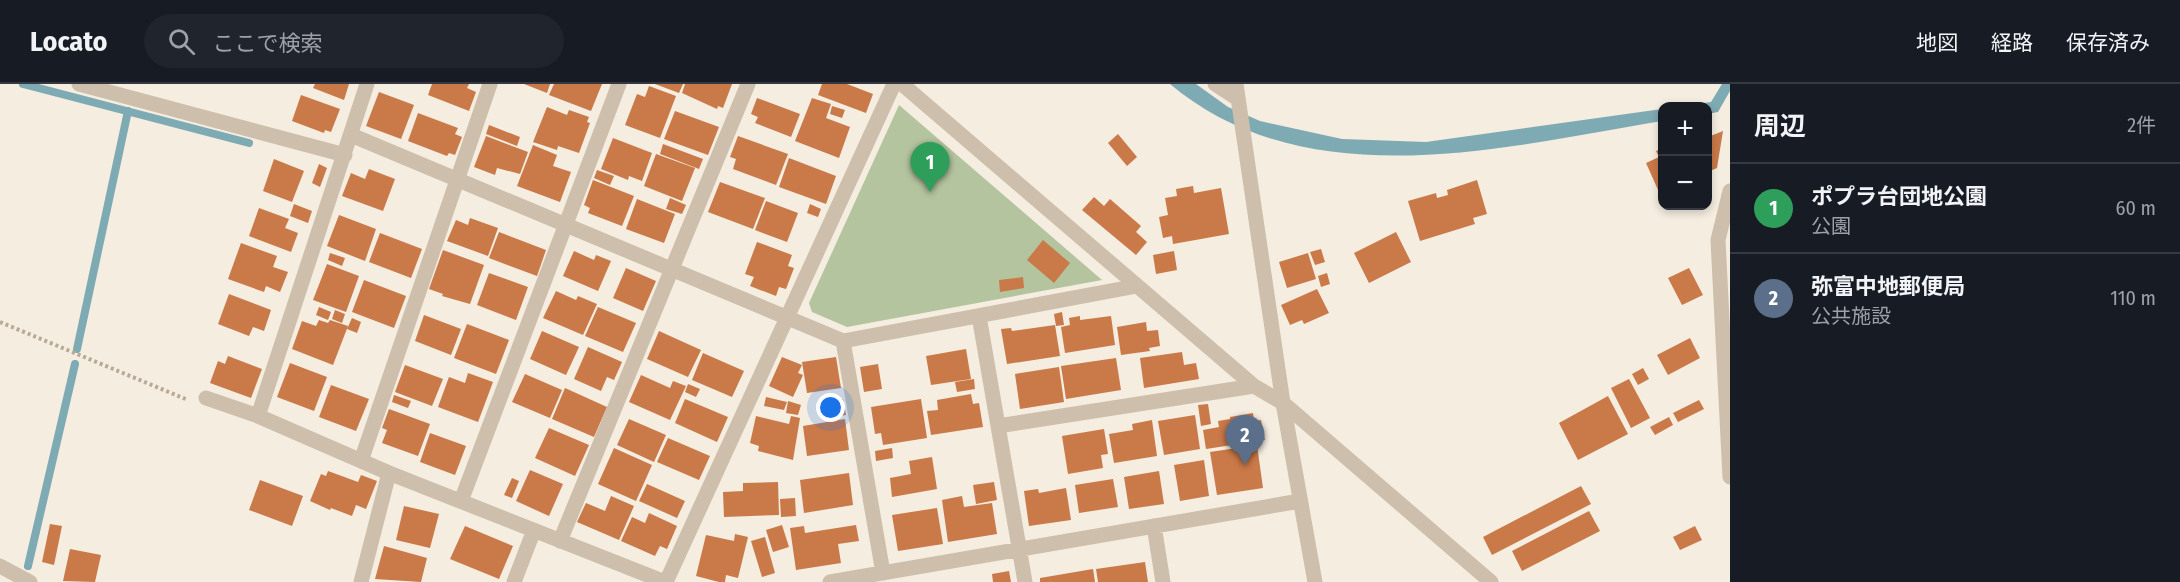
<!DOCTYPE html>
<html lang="ja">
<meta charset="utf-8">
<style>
:root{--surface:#171b24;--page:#20242c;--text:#f1f3f6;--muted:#9ea1a6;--line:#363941;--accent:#92abb2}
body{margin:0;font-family:"Fira Sans Condensed","Noto Sans JP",sans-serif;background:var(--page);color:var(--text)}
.controls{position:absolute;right:18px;top:18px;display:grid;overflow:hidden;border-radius:12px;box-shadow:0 3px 9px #0003}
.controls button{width:54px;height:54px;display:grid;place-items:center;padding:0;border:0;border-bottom:2px solid var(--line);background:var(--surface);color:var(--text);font:30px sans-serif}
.you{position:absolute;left:831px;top:324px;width:21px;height:21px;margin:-15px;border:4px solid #fff;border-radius:50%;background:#1a73e8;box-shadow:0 0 0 9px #1a73e833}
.badge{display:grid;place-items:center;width:39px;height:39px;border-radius:50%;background:var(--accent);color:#fff;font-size:20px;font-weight:700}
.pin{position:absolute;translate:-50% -50px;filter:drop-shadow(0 2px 3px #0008)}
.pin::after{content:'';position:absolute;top:32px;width:21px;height:18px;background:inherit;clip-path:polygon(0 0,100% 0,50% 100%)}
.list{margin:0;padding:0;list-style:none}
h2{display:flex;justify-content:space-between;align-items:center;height:78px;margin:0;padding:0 24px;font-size:26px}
h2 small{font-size:20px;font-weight:400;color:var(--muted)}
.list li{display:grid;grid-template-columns:39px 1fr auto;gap:18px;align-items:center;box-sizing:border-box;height:90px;padding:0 24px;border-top:2px solid var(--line)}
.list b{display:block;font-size:22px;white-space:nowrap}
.list p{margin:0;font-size:20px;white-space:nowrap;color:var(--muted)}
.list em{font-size:20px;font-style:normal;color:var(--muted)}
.icon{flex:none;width:33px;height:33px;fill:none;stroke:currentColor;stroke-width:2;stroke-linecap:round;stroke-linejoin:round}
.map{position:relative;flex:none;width:1730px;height:498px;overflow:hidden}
header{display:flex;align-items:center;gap:36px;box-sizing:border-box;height:84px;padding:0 30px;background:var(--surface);border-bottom:2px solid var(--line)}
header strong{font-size:28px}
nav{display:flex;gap:33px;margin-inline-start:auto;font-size:21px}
.search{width:420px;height:54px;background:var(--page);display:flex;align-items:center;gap:15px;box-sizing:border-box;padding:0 21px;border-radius:33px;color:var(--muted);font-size:22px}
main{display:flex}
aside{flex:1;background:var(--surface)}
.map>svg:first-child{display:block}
</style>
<header>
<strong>Locato</strong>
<div class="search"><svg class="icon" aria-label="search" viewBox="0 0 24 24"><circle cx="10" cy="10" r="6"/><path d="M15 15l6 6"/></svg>ここで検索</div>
<nav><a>地図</a><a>経路</a><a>保存済み</a></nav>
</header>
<main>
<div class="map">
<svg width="1730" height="498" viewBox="0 0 1730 498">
<rect width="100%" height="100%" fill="#f4ede0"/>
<path fill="#b3c49f" d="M899,21l203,175 -255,47 -35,-15 -3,-9z"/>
<path fill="#7eaab3" d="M1170,0h26l32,23 32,14 82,18 84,3 236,-33v12c-158,26 -355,78 -492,-37z
M1722,0h8v7l-12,21 -10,2v-8h-28l31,-4z"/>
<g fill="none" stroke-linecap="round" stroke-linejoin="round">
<path stroke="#7eaab3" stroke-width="8" d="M23,0l226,59
M77,265l51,-238
M28,482l47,-202"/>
</g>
<path fill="#ca7948" d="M315,0h34l-5,16 -31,-12z
M432,0h37l-2,4 9,4 -7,19 -41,-16z
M524,0h26l-3,9z
M554,0h48l-11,27 -42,-16z
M655,0h28l-4,9z
M685,0h47l-9,24 -5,-2 -1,3 -35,-16z
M822,0h25l26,10 -7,19 -48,-18z
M649,2l27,10 -16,42 -35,-13 12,-31 8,3z
M379,8l35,13 -13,34 -35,-13z
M301,11l39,14 -9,23 -6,-2 -1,3 -32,-12z
M757,14l43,16 -9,23 -36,-14 3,-6 -7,-3z
M812,14l19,6 -5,14 24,9 -11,31 -44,-17z
M832,22l13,4 -3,8 -12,-4z
M547,23l20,8 2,-5 20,7 -2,5 3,1 -11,30 -21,-7 -1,4 -24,-8z
M675,27l44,16 -11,28 -44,-16z
M418,29l40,15 -3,6 7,3 -7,18 -6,-2 -2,3 -39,-15z
M489,41l31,12 -3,9 -31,-12z
M1723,47l-6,37 -9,4v-35z
M1118,50l19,23 -10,9 -19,-23z
M486,52l42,16 -8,22 -23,-6 -2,7 -21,-8z
M738,52l50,18 -12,31 -43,-16 3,-10 -6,-2z
M613,54l39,15 -10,28 -13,-5 -1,4 -27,-11z
M663,60l40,15 -4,10 -39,-15z
M533,61l24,10 -4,11 18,6 -11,30 -43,-16z
M1662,64v43l-3,1 -13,-29 13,-6 -3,-6z
M656,70l39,14 -13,33 -38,-15z
M789,74l47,18 -10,28 -47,-17z
M274,75l30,12 -12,31 -29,-11z
M319,80l8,4 -7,19 -8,-4z
M369,85l26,10 -12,32 -41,-15 9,-23 14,6z
M597,86l17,6 -4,9 -16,-7z
M593,96l41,16 -12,30 -34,-13 2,-5 -6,-3z
M1477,96l10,34 -14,4 2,6 -55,17 -12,-40 28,-8 1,5 11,-3 -1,-5z
M720,98l45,16 -12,31 -45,-17z
M1193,102l1,7 27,-5 8,46 -56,10 -1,-8 -9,2 -4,-21 9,-2 -3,-17 12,-2 -1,-7z
M1094,113l10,9 6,-7 31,27 -5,6 11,10 -11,13 -54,-45z
M670,114l16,7 -4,9 -16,-5z
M637,115l38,15 -11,29 -38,-14z
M766,117l32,12 -11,29 -32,-12z
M294,120l18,7 -4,12 -18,-7z
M810,120l11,5 -3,8 -11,-4z
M259,124l30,11 -4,9 13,5 -7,19 -42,-16z
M339,131l37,14 -11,32 -38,-15z
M470,134l28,10 -10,28 -41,-15 9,-21 12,5z
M499,148l47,18 -9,26 -48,-18z
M1396,148l15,30 -42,21 -15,-30z
M380,149l42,16 -11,29 -42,-16z
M1043,156l27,23 -16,20 -27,-23z
M757,158l35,13 -4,11 6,2 -8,21 -7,-2 -3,9 -26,-10 4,-9 -9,-3z
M241,159l36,13 -4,11 15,5 -8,20 -14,-6 -2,6 -36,-13z
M1321,165l4,13 -10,3 -5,-13z
M443,166l41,15 -14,39 -28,-8 1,-2 -14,-5z
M574,167l20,9 2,-5 15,6 -13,30 -35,-15z
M1174,167l3,19 -21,4 -3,-19z
M330,169l15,5 -3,8 -14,-6z
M1308,169l8,26 -29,9 -8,-26z
M327,180l32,12 -13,36 -33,-12z
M626,184l30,13 -13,30 -30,-13z
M1689,184l14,27 -21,10 -14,-27z
M489,189l39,14 -12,33 -39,-15z
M1327,189l3,11 -9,3 -3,-11z
M1023,193l1,11 -24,4 -1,-12z
M364,196l42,16 -12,32 -42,-16z
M1317,205l12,24 -25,11 -2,-4 -12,5 -9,-20z
M556,207l20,9 2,-4 19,8 -14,31 -40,-17z
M229,210l42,16 -7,21 -11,-4 -4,9 -31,-12z
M319,223l12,5 -3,8 -12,-5z
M598,223l38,16 -13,29 -38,-16z
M335,226l10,4 -3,9 -10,-4z
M1062,228l2,13 -8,1 -2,-12z
M424,231l37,14 -10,26 -36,-14z
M1080,232v4l31,-4 4,29 -50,8 -4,-26 9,-2 -1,-7z
M352,234l9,4 -4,11 -10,-4z
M319,236l9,3 2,-3 18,6 -15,39 -41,-16 10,-28 14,5z
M1146,238l1,9 11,-1 2,16 -11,2 1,3 -29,4 -4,-28z
M467,240l42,16 -13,34 -42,-16z
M1055,241l5,31 -53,8 -6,-35 10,-1 1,3z
M542,247l37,16 -13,28 -36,-16z
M659,247l42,19 -13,27 -41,-18z
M1690,254l10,20 -32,17 -11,-20z
M588,263l34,15 -8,18 -7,-3 -6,14 -27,-12z
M966,265l5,30 -40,6 -5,-29z
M1182,268l2,13 12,-2 3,16 -55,9 -4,-30z
M703,269l41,18 -12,26 -40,-17z
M228,272l34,13 -11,29 -41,-15 8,-22 7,3z
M782,273l20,8 -4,8 5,2 -10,22 -24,-11z
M836,273l5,31 -34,5 -5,-31z
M1116,274l5,32 -55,9 -5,-33z
M290,279l37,14 -13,34 -37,-14z
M878,280l4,25 -18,3 -4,-25z
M405,281l38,14 -11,27 -37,-14z
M1059,283l5,35 -44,7 -5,-35z
M1643,284l6,11 -11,6 -6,-11z
M468,289l25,9 -15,40 -40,-15 11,-30 16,6z
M525,290l37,16 -12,28 -38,-16z
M641,291l29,13 3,-7 13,5 -16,34 -41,-18z
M974,295l1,10 -18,3 -2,-10z
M1629,295l21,39 -19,10 -20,-40z
M688,300l12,5 -4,8 -11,-5z
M331,301l38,14 -13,32 -37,-14z
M565,304l42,19 -13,30 -42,-18z
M971,310l2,10 6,-1 4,24 -52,8 -4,-24 11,-1 -1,-10z
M394,311l17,6 -3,7 -16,-6z
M1608,312l20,38 -50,26 -19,-37z
M766,313l21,5 -3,8 -20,-4z
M685,315l43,18 -11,25 -42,-19z
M843,315l3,16 -19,3 -2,-16z
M921,315l6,39 -44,7 -2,-12 -6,1 -4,-27z
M1699,316l5,9 -26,13 -5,-9z
M788,317l13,4 -3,10 -12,-2z
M1208,320l3,20 -10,2 -3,-21z
M389,325l41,15 -12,32 -36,-13 5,-13 -5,-2z
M1253,329l1,8 7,-1 4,20 -59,9 -3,-19 16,-3 -1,-6 12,-2v-2z
M1195,331l5,34 -36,6 -6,-34z
M756,332l33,8 2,-8 9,2 -7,42 -35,-9 1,-5 -9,-3z
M1669,333l4,8 -18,10 -5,-8z
M629,335l37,16 -12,27 -37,-17z
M845,335l4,31 -42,6 -4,-30z
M1152,336l5,36 -43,7 -5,-29 24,-4 -1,-6z
M549,344l40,17 -14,31 -40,-18z
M1104,345l4,25 -7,1 2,13 -35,6 -6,-38z
M430,349l36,13 -11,29 -35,-13z
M668,354l42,18 -11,24 -42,-18z
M1257,361l6,43 -46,7 -7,-43z
M614,364l38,17 -16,36 -38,-17z
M892,364l1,10 -17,3 -1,-10z
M932,373l5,32 -45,8 -2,-19 21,-4 -2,-13z
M1204,376l5,36 -29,5 -6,-36z
M530,386l33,14 -14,32 -33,-15z
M328,387l30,11 3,-7 16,6 -11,28 -10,-4 -4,11 -21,-8 -1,2 -20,-9 11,-27 5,2z
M1159,387l5,33 -35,5 -5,-32z
M849,389l4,32 -49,8 -4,-33z
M512,394l7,3 -7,17 -8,-3z
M1113,395l5,28 -39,6 -4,-28z
M260,396l43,16 -11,30 -43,-16z
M778,398l1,33 -55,2 -1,-25 20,-1v-8z
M994,398l3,18 -21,4 -3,-19z
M647,400l38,17 -8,17 -38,-17z
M1581,402l10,18 -99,51 -9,-18z
M1066,404l5,32 -42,6 -5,-35 14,-2 1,4z
M611,412l23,10 -15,34 -42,-18 9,-19 19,8z
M962,412l2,11 28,-4 5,31 -49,8 -6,-42z
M795,414l1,18 -15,1 -1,-18z
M404,422l35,8 -9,34 -34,-8z
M937,424l6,36 -45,7 -6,-36z
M1589,427l11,20 -78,40 -10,-20z
M649,429l28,13 -10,23 -7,-3 -5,10 -34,-15 11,-24 13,6z
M50,440l12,2 -8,39 -12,-3z
M782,441l7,22 -16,5 -7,-22z
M856,441l3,16 -21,3 3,19 -45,7 -6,-42 14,-2 1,7z
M465,442l48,20 -14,33 -49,-20z
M1695,442l7,14 -22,10 -7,-13z
M735,450l13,3 -10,41 -12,-3 -1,7h-6l-23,-6 10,-41 28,6z
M765,453l10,36 -13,4 -11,-36z
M384,462l43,12 -6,24 -46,-3z
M70,465l31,6 -6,27 -32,-1z
M1145,478l3,20h-50l-2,-13z
M1093,485l2,13h-55v-4z
M1009,487l2,11h-18l-1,-8z"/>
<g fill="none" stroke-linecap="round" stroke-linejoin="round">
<path stroke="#b9a995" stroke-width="4" stroke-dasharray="3 3" stroke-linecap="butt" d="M0,238l188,78"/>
<path stroke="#cdbfab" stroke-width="15" d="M79,0l266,71
M902,0l352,302 29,17 208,179
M1215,0l23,15
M1236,0l47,319 32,179
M351,51l492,206 294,-55
M1730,107l-12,49 12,237
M979,232l46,266
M843,257l40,232
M206,314l52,18
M998,342l256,-40
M361,377l129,-377
M389,389l276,109
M461,417l158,-417
M1154,442l9,56
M560,457l188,-457
M0,482l30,16
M361,498l28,-109 -131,-57 109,-332
M514,498l20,-52
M666,498l228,-498
M830,498l470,-81"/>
</g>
</svg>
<div class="controls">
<button>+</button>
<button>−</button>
</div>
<div class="you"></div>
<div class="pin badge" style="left:930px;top:108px;background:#2e9e5b">1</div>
<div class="pin badge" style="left:1245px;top:381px;background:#5c6f8a">2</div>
</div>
<aside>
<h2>周辺<small>2件</small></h2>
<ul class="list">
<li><span class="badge" style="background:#2e9e5b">1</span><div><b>ポプラ台団地公園</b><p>公園</p></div><em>60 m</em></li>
<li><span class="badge" style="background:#5c6f8a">2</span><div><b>弥富中地郵便局</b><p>公共施設</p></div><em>110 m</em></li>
</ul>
</aside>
</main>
